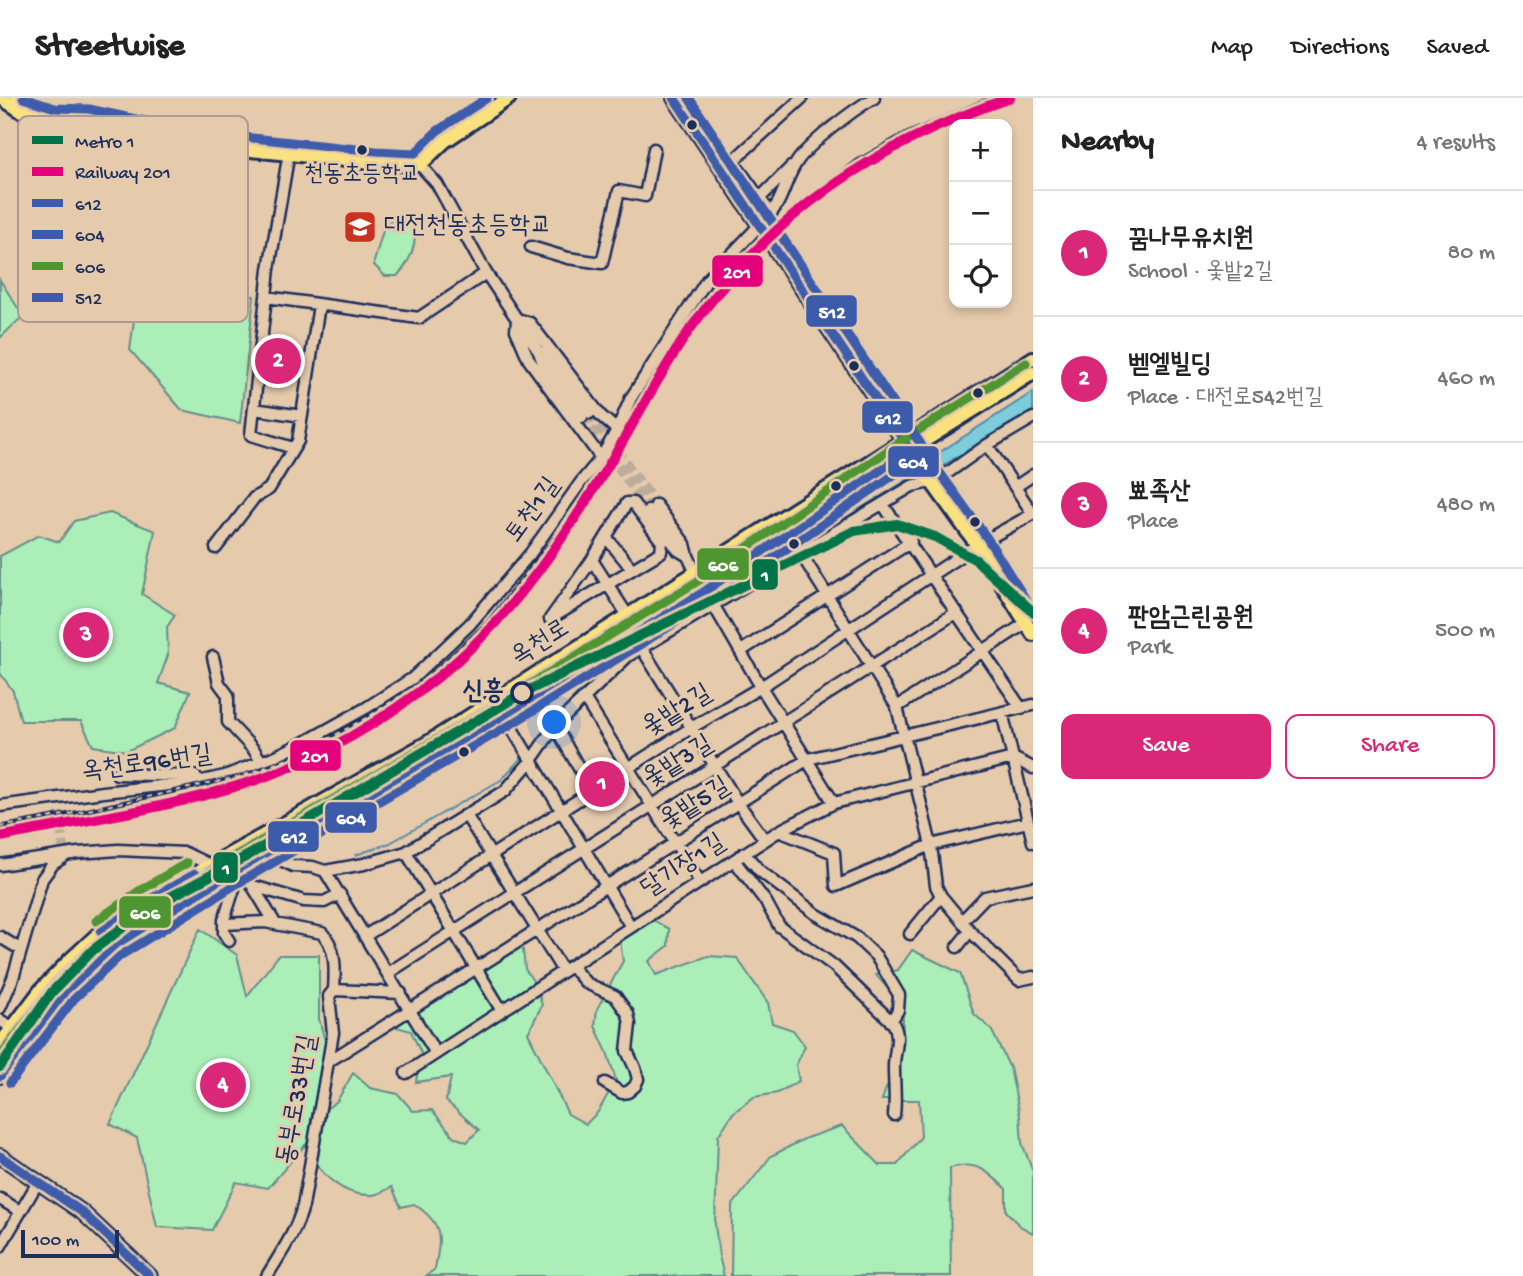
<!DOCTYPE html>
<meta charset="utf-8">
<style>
:root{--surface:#fff;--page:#f6f6f6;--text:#222;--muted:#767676;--line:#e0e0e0;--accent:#db2777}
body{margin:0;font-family:"Gochi Hand","Poor Story",sans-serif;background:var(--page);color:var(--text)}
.controls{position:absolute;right:21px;top:21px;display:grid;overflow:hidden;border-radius:14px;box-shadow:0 4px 10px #0003}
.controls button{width:63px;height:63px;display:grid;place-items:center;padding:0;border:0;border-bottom:2px solid var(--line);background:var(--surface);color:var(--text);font:35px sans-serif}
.scale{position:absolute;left:21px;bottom:18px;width:98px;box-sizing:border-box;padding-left:7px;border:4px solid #1b2f5e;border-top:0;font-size:19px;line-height:24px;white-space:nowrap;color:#1b2f5e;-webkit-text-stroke:5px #e5caac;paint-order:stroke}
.you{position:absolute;left:555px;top:625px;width:24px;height:24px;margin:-18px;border:5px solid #fff;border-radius:50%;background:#1a73e8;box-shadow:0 0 0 10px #1a73e833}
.badge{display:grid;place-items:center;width:46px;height:46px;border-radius:50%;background:var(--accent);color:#fff;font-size:23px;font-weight:700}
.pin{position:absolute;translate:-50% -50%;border:4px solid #fff;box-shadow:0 2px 7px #0006}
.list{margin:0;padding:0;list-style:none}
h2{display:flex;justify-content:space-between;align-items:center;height:91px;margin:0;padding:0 28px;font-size:30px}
h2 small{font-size:23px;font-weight:400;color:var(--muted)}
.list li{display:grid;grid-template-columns:46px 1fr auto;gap:21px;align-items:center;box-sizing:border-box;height:126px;padding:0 28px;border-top:2px solid var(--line)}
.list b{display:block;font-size:26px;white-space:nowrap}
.list p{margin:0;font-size:23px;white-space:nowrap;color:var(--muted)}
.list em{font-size:23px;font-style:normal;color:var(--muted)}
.actions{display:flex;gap:14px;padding:21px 28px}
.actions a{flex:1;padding:16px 0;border:2px solid var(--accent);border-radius:14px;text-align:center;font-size:24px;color:var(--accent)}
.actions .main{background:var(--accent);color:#fff}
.icon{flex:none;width:38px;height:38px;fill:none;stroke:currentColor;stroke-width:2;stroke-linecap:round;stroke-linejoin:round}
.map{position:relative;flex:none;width:1033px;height:1178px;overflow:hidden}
header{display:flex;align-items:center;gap:42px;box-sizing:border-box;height:98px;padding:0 35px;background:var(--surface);border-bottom:2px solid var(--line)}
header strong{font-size:33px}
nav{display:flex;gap:38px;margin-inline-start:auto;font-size:24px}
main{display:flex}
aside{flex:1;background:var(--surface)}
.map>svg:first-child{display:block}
</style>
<header>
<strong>Streetwise</strong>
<nav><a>Map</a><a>Directions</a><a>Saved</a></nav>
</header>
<main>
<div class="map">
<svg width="1033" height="1178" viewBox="0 0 1033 1178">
<rect width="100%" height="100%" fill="#e5caac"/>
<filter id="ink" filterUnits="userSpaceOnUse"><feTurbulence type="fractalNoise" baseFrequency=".0143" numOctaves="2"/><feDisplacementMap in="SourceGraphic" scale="14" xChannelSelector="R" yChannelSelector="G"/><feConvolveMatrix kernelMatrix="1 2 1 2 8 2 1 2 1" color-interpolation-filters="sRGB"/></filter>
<g filter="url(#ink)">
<path fill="#aceeb8" stroke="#648e8b" stroke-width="2" d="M399,119c28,7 13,45 -2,59h-12l-11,-11v-3l11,-38z
M0,182l23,36 -23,22z
M139,184l115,14 -14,127 -58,-13 -52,-60z
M110,415l45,18 -13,63 33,21 -8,12 1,28 -10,28 32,9 -15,36 -48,23 -34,-5 -12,-25h-60l-8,-30 -13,-18v-117l39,-21 20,7 15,-21z
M644,817l25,14 -1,17 -19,15 7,14 52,-19 29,2 31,45 4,20 21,7 12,16 -9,19 3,16 -22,12 -23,4 -21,16 -15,23 -3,89 4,31 5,20h-298l9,-7c6,-33 9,-45 -21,-65l-13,3 -9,-20c-6,3 -14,8 -20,8 -31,2 -55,-24 -67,-50l-37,43 -32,-6 -24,48 -55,-3 -20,-89 -27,-14 90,-195 37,26 10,41 32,-41h40v64l7,26 -15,75 26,-19 16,-28 17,15 28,6 15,17 19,-1 22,27 13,5 12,-12 -33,-29 5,-24 -35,5 5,-29 -10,-22 -18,-5 129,-85 3,28 10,15 7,21 -14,28 40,81 18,10 12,-12 18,-32 -9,-28 -12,-26 2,-17 26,-48 -4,-27 10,-17z
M912,852l48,23 14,41 17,15 19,39 10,48 2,27 11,29v61l-13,-7 -14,-15v-22c-18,-18 -30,-29 -56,-21l1,108h-220l1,-70 39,-50 35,-18 36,-12 38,39h17l24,-28 -2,-37h-37c8,-22 27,-70 19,-93 -4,-11 -18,-23 -25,-32l22,-5z"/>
<path fill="#7dccda" stroke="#568da8" stroke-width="2" d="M1033,294v19l-315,191 -4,-3 209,-129v-7z"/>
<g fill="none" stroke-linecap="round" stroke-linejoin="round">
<path stroke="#568da8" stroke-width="2" d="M724,495l153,-95
M531,651c25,-30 47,-60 78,-84
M356,757l34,-12 111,-63 23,-25"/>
<path stroke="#bdab9c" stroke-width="10" stroke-dasharray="10 5" stroke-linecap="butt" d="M590,315l66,92
M582,319l67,93
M59,714l5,39"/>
<defs>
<path id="minor" d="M289,54l-20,117 -18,166 42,13
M733,63l38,53
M420,67l17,19 49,89 53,79 5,14 38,51
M723,72l79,-72
M759,101l32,-32
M764,123c20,-20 18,-34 31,-56 10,-19 59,-56 79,-67
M531,149l37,11 34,5 17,-72 26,5 9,-47
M266,199l153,21 67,-45
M517,221l13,4 71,93 16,14
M517,222l-1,10 13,30 72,98
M540,254l11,9 39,52
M254,311l48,7
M987,347l46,69
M932,386l55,-39 46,-27
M1015,389l18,-12
M627,405h6l29,39 -1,10 -111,67 42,-59z
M656,407l29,39 3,12 24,51
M884,408l137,202
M649,412l29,40 10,6
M606,439l26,32
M216,450l38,-50 15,-9 29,-48 21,-136
M803,459l94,150 34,138 5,41 5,10 29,35 49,49 14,-3
M592,462l36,56
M714,508l47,81 73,116
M641,549l97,156 27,37
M741,553l170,-109
M213,559l6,26 9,12v27l26,28 7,11
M584,600l116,184
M897,609l129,-84
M1002,614l31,130
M504,617l127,212
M555,628l37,65
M117,676l73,2h5l3,6
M0,708l103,-14 95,-10 27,-6 49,-19 31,-15 61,-34 47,-30 57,-54 60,-70 51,-72 20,-24 16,-28 14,-32 76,-118 48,-50
M466,717l97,156
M779,733l55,22 2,33 95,-41 97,-23
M258,739l9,16 26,13 20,1 12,4 110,181
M406,754l96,159
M744,755l16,18 56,43 41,24 19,18 23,39 -1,15 -7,12
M734,762l32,42 13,24 55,40 59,57c9,15 0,30 1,46 0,16 2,30 0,46
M0,767l78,-12 40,-3 67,3 25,12
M241,769l34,56
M325,773l39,-7 42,-12 99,-61 25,-29 25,-36 73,-70 284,-170 19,-4
M253,788l51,15 20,1 16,-8
M962,823l23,-24 48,-10
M224,826l41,-2 57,11c15,14 13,39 12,57
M910,836l31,-38
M365,838l326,-208 70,-41 216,-142 56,-31
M0,839l20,12
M229,843l-5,-8v-13l17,-53
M957,849l13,-16
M571,868l15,17 29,13 13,18 2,10 -3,27 8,17 3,11 -3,7 -7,6 -6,1 -17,-10
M388,875l569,-361
M0,910l13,-30 29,-99 11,-15 11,-7
M0,922l12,8
M329,963l479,-302 225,-54
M406,975l373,-242 55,-28 179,-45 20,10
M0,1101l20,12
M0,1149l38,-65
M267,1178c14,-23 29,-44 36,-70l30,-173 -4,-37 5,-6 67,3"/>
<path id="major" d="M1,0l20,13 30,7
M16,0c22,12 48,11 70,23l108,23 181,19 45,2 25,-24 64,-43
M674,0l254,379 49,68 56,89
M0,946l41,-54 29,-30 27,-25 48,-33 282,-159 606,-385
M0,978l65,-85 48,-45 121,-75 270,-156 201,-124 205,-141 123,-77
M0,1058l82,56 68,64"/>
</defs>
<use href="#minor" stroke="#1b2f5e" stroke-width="15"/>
<use href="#major" stroke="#1b2f5e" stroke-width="18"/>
<use href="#minor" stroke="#e5caac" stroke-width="10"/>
<use href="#major" stroke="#fae180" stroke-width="12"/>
<defs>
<path id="rail" d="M0,729l79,-15 160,-35 60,-22 69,-38 57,-37 63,-58 79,-100 128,-206 28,-36 26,-28 31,-31 77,-60 44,-25 89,-38"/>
</defs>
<use href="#rail" stroke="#1b2f5e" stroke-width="4.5"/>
<use href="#rail" stroke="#e5caac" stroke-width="2" stroke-dasharray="5" stroke-linecap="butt"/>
<defs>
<path id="minor-bridge" d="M755,132l9,-9"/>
</defs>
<use href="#minor-bridge" stroke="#1b2f5e" stroke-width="15" stroke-linecap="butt"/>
<use href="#minor-bridge" stroke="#e5caac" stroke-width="10"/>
<defs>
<path id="bus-1" d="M101,834l44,-30 50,-28
M0,978l65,-85 48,-45 121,-75 270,-156 201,-124 205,-141 -236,-352
M0,1058l82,56 68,64"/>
<path id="bus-2" d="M108,844l43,-30 50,-27
M10,985l64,-84 46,-43 120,-74 270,-157 201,-124 209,-144 2,-7 -2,-7 -231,-345"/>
<path id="bus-3" d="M96,823l43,-30 48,-28
M0,958l56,-73 51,-47 121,-76 270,-156 200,-123 205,-141 123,-77"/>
<path id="bus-4" d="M23,0l32,10 34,1 107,23 180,19 39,2 22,-22 50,-33
M689,0l249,372 49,68 46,73"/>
</defs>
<use href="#bus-1" stroke="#e5caac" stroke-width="14"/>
<use href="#bus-2" stroke="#e5caac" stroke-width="14"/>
<use href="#bus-3" stroke="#e5caac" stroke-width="14"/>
<use href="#bus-4" stroke="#e5caac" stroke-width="14"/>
<use href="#bus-1" stroke="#3d5bab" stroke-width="9"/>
<use href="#bus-2" stroke="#3d5bab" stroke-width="9"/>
<use href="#bus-3" stroke="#4e9630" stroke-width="9"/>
<use href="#bus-4" stroke="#3d5bab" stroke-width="9"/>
<defs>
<path id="rail-1" d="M0,739c85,-17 173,-29 256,-57 65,-22 129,-60 182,-103 77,-62 132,-147 182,-231 23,-40 45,-81 71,-118 83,-117 185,-184 319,-230"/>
</defs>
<use href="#rail-1" stroke="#e5caac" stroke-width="16"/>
<use href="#rail-1" stroke="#e5007d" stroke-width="10"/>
<defs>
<path id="metro-1" d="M0,969l52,-75 41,-42 53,-40 103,-55 274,-162 331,-162 43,-7 38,13 41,23 57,52"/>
</defs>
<use href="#metro-1" stroke="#e5caac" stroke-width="16"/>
<use href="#metro-1" stroke="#007448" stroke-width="10"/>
</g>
</g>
<defs>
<symbol id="school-square" viewBox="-11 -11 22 22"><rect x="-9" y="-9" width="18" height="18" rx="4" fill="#c8321e" stroke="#e5caac"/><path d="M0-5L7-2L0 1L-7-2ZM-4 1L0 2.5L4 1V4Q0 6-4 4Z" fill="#fff"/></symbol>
</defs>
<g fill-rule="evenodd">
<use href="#school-square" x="341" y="110" width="38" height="38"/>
</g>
<g fill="#1b2f5e" stroke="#e5caac" stroke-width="2.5">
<circle cx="692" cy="27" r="6"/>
<circle cx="362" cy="52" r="6"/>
<circle cx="854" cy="268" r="6"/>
<circle cx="978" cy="295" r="6"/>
<circle cx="836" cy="388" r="6"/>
<circle cx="975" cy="424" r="6"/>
<circle cx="794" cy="446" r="6"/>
<circle cx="464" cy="654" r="6"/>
</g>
<circle fill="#e5caac" stroke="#1b2f5e" stroke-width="3.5" cx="522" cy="595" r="10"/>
<g text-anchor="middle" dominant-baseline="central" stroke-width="6" stroke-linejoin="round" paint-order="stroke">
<g font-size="24" fill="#1b2f5e" stroke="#e5caac">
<text x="362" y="77">천동초등학교</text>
</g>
<g font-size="26" fill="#1b2f5e" stroke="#e5caac" text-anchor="start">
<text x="384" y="129">대전천동초등학교</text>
</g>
<g font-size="26" fill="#1b2f5e" stroke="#e5caac">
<text transform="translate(534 413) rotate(-54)">토천1길</text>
<text transform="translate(541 546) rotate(-32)">옥천로</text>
<text transform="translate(678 614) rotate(-32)">옻밭2길</text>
<text transform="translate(679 665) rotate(-32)">옻밭3길</text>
<text transform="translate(147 667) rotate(-8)">옥천로96번길</text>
<text transform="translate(696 707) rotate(-32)">옻밭5길</text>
<text transform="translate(684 769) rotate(-33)">달기장1길</text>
<text transform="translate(299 1002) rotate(-80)">동부로33번길</text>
</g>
<g font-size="26" font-weight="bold" fill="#1b2f5e" stroke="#e5caac" text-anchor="end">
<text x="504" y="595">신흥</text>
</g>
</g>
<rect x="18" y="18" width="230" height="206" rx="10" fill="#e5caac" stroke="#a89c95" stroke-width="2"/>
<rect x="32" y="38" width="31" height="8" fill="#007448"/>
<rect x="32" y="69" width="31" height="9" fill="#e5007d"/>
<rect x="32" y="101" width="31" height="8" fill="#3d5bab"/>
<rect x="32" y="132" width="31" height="9" fill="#3d5bab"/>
<rect x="32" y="164" width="31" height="8" fill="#4e9630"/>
<rect x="32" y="195" width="31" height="9" fill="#3d5bab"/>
<g font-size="19" fill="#1b2f5e">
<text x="75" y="49">Metro 1</text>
<text x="75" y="80">Railway 201</text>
<text x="75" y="112">612</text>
<text x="75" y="143">604</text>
<text x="75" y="175">606</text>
<text x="75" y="206">512</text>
</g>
<g stroke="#e5caac" stroke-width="2.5">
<rect x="711" y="156" width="53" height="34" rx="7" fill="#e5007d"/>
<rect x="805" y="196" width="53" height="34" rx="7" fill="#3d5bab"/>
<rect x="861" y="302" width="53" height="34" rx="7" fill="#3d5bab"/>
<rect x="887" y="347" width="53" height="33" rx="7" fill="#3d5bab"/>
<rect x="696" y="449" width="54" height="34" rx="7" fill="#4e9630"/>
<rect x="751" y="460" width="28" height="33" rx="7" fill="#007448"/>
<rect x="289" y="641" width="53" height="33" rx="7" fill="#e5007d"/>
<rect x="324" y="703" width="54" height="33" rx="7" fill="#3d5bab"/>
<rect x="267" y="722" width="53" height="33" rx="7" fill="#3d5bab"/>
<rect x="212" y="753" width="27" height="33" rx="7" fill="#007448"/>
<rect x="118" y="797" width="54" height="34" rx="7" fill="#4e9630"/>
</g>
<g font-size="19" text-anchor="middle" font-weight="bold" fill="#fff">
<text x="737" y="180">201</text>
<text x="832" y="220">512</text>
<text x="888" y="326">612</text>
<text x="913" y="370">604</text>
<text x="723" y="473">606</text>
<text x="765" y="483">1</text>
<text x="315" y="664">201</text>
<text x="351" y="726">604</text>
<text x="294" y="745">612</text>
<text x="226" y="776">1</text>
<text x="145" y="821">606</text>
</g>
</svg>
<div class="controls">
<button>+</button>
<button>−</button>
<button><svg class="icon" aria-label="locate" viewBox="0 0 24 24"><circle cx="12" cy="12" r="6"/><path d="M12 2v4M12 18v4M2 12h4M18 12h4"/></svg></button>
</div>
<div class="scale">100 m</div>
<div class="you"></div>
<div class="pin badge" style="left:602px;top:686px">1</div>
<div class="pin badge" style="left:278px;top:263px">2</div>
<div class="pin badge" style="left:86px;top:537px">3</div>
<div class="pin badge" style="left:223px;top:987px">4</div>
</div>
<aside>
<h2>Nearby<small>4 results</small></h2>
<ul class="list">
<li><span class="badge">1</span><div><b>꿈나무유치원</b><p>School · 옻밭2길</p></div><em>80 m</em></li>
<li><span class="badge">2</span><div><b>벧엘빌딩</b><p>Place · 대전로542번길</p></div><em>460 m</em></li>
<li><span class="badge">3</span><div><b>뾰족산</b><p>Place</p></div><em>480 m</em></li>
<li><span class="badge">4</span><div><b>판암근린공원</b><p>Park</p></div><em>500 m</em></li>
</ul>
<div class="actions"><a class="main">Save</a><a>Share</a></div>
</aside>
</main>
